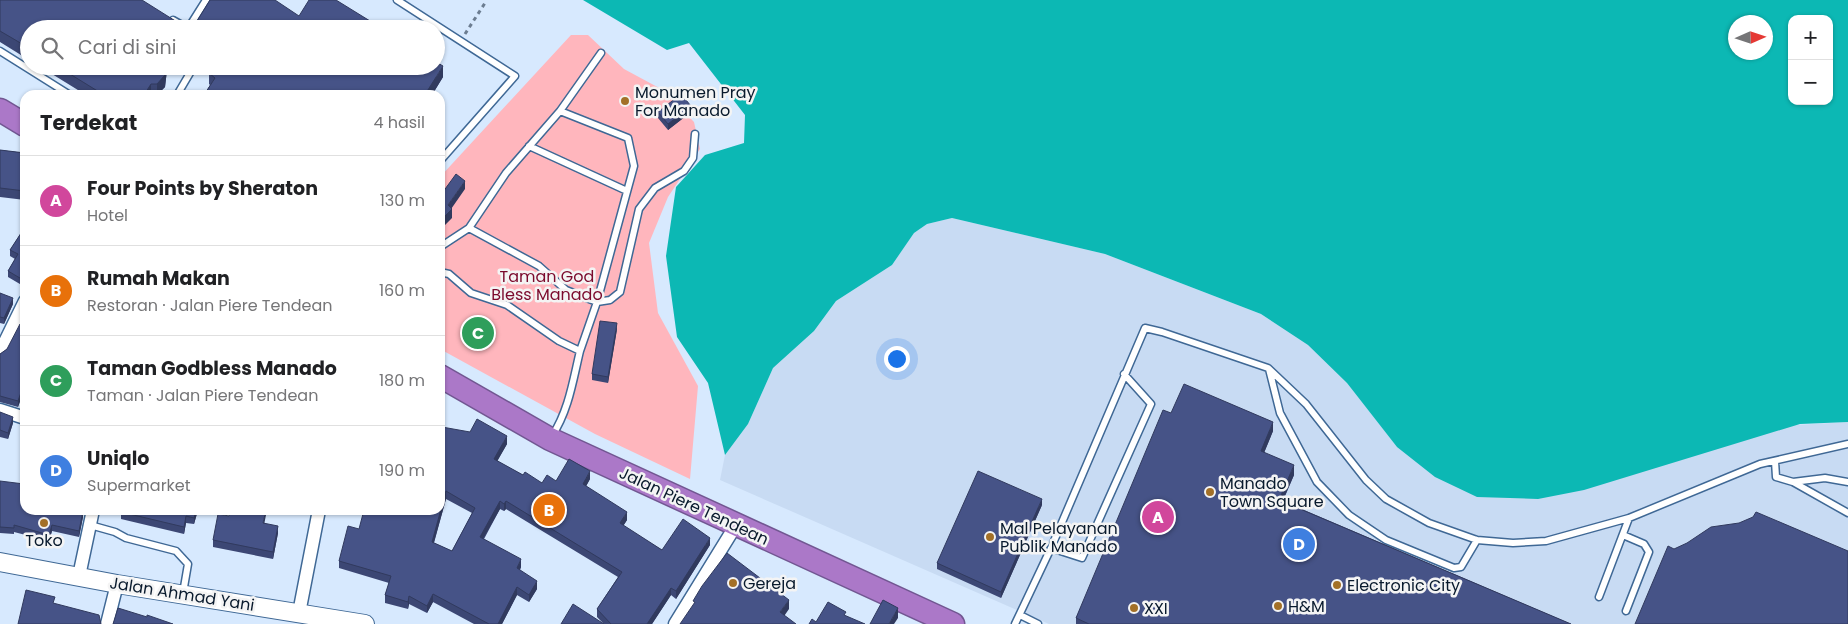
<!DOCTYPE html>
<html lang="id">
<meta charset="utf-8">
<style>
:root{--surface:#fff;--page:#f2f2f2;--text:#202124;--muted:#757577;--line:#e0e0e0;--accent:#a37027}
body{margin:0;font-family:Poppins,sans-serif;background:var(--page);color:var(--text)}
.controls{position:absolute;right:15px;top:15px;display:grid;overflow:hidden;border-radius:10px;box-shadow:0 1px 4px #0004}
.controls button{width:45px;height:45px;display:grid;place-items:center;padding:0;border:0;border-bottom:1px solid var(--line);background:var(--surface);color:var(--text);font:25px sans-serif}
.compass{position:absolute;left:1728px;top:15px;width:45px;height:45px;border-radius:50%;background:var(--surface);box-shadow:0 1px 4px #0004;rotate:87deg}
.you{position:absolute;left:896px;top:358px;width:18px;height:18px;margin:-12px;border:4px solid #fff;border-radius:50%;background:#1a73e8;box-shadow:0 0 0 8px #1a73e833}
.badge{display:grid;place-items:center;width:32px;height:32px;border-radius:50%;background:var(--accent);color:#fff;font-size:16px;font-weight:700}
.pin{position:absolute;translate:-50% -50%;border:2px solid #fff;box-shadow:0 1px 5px #0006}
.list{margin:0;padding:0;list-style:none}
h2{display:flex;justify-content:space-between;align-items:center;height:65px;margin:0;padding:0 20px;font-size:21px}
h2 small{font-size:16px;font-weight:400;color:var(--muted)}
.list li{display:grid;grid-template-columns:32px 1fr auto;gap:15px;align-items:center;box-sizing:border-box;height:90px;padding:0 20px;border-top:1px solid var(--line)}
.list b{display:block;font-size:19px;white-space:nowrap}
.list p{margin:0;font-size:16px;white-space:nowrap;color:var(--muted)}
.list em{font-size:16px;font-style:normal;color:var(--muted)}
.icon{flex:none;width:28px;height:28px;fill:none;stroke:currentColor;stroke-width:2;stroke-linecap:round;stroke-linejoin:round}
.map{position:relative;flex:none;width:1848px;height:624px;overflow:hidden}
.search{position:absolute;background:var(--surface);box-shadow:0 1px 4px #0004;left:20px;top:20px;width:425px;height:55px;display:flex;align-items:center;gap:12px;box-sizing:border-box;padding:0 18px;border-radius:28px;color:var(--muted);font-size:19px}
.panel{position:absolute;background:var(--surface);box-shadow:0 1px 4px #0004;left:20px;top:90px;width:425px;height:425px;border-radius:15px}
.map>svg:first-child{display:block}
</style>
<div class="map">
<svg width="1848" height="624" viewBox="0 0 1848 624">
<rect width="100%" height="100%" fill="#d7e9fe"/>
<path fill="#c8dbf3" d="M952,218l153,36 156,60 47,31 39,38 50,64 451,-25v202h-799l-329,-144 5,-25 23,-31 25,-56 41,-37 22,-30 56,-36 22,-32 13,-9z"/>
<path fill="#ffb6bd" d="M571,35h17l36,34 39,21 31,32 6,27 -32,48 -19,46 9,70 40,73 -8,93 -95,-45 -155,-85v-172z"/>
<path fill="#0cb8b4" fill-rule="evenodd" d="M583,0h1265v422l-48,2 -216,66 -46,9 -61,-2 -42,-20 -38,-30 -50,-64 -39,-38 -47,-31 -156,-60 -153,-36 -25,6 -13,9 -22,32 -56,36 -22,30 -41,37 -25,56 -23,31 -17,-72 -31,-46 -11,-81 10,-69 29,-32 39,-12 1,-28 -56,-72 -22,7zM1792,19h37v82h-37zM1736,22h30v30h-30z"/>
<g fill="none" stroke-linecap="round" stroke-linejoin="round">
<defs>
<path id="lane" d="M397,0l118,76 -75,85
M173,20l16,9
M189,27l17,-27
M0,51l70,44
M177,95l13,-22 1,-7
M560,111l68,27 6,28 -37,136 -17,49
M529,146l98,45
M469,228l37,-55 54,-62 41,-58
M440,247l29,-19 70,38 27,24 31,12 13,-2 10,-8 19,-83 16,-21 29,-17 9,-13 2,-24
M440,272l9,2 22,19 36,12 52,36 21,10c-7,29 -11,59 -28,85
M1269,369l11,44 37,69 32,33 37,25 68,28 7,-1 16,-27
M1775,461l1,16 17,5 55,31
M1793,482l32,-4 23,4
M90,525l25,7 11,6 50,13 12,13 -5,29
M1623,535l21,9 5,8 -23,59
M1051,548l31,10 69,-154 -27,-30
M1599,597l30,-79
M1020,615l18,9
M1015,624l36,-76 94,-220 17,4 106,36 38,36 60,76 20,19 43,24 48,17 36,3 33,-2 83,-23 131,-54 88,-20"/>
<path id="street" d="M0,352l25,-51
M0,410l25,8
M79,576l14,-66
M299,613l20,-103
M107,624l10,-40
M675,624l61,-99"/>
<path id="secondary" d="M0,562l117,22 248,40"/>
<path id="highway" d="M0,110l25,15
M440,376l110,63 403,185"/>
</defs>
<use href="#lane" stroke="#3f6895" stroke-width="9"/>
<use href="#street" stroke="#3f6895" stroke-width="15"/>
<use href="#secondary" stroke="#3f6895" stroke-width="20"/>
<use href="#highway" stroke="#725792" stroke-width="25"/>
<path stroke="#6c7d91" stroke-width="3" stroke-dasharray="4 4" stroke-linecap="butt" d="M465,34l20,-31"/>
<use href="#lane" stroke="#fff" stroke-width="6"/>
<use href="#street" stroke="#fff" stroke-width="12"/>
<use href="#secondary" stroke="#fff" stroke-width="18"/>
<use href="#highway" stroke="#ab78c8" stroke-width="22"/>
</g>
<path fill="#3c4774" fill-rule="evenodd" d="M0,0l185,29h-156v31l-29,-18z
M299,16l84,13h-186v-8z
M39,66h138l-1,1 -9,3 -2,17 -8,8h-71z
M209,73l234,4 -11,18h-228l6,-10 -1,-1z
M658,112h33l-23,18 -10,-12z
M0,150l25,3v47l-25,-3z
M25,227v60l-17,-10v-6l7,-12 -5,-3v-6z
M0,293l13,11 -9,20 -4,-1z
M25,327v60l-7,20 -18,-5v-48l7,-5z
M617,329l-9,54 -16,-3v-6z
M0,412l13,11 -5,16 -8,-2z
M1171,413l102,18 -9,22 30,22 -11,26 288,123h-495v-6z
M440,436l67,8 -10,17 26,14 19,8 48,-4 -4,7 41,34 -4,6 39,24 48,-5 -34,54 -5,-4 -19,29h-48l-7,-7v-8l21,-32 -112,-68 -2,2 -4,-2 -16,30 37,28 -1,3 17,19 -8,13 -12,-7 -15,29h-28l-41,-22 -6,11 -18,-9 -1,5 -23,-6v-8l4,-12 -50,-15v-7l20,-32 81,-19zM446,499l26,14 -20,38 -18,-8z
M0,481l25,29 58,7 -4,20 -27,-6 -3,10 -35,-9v2l-14,-1z
M1042,505l-41,93 -64,-29v-6z
M121,510h77l-4,14 -8,-1 -2,11 -63,-15z
M229,516l36,7 13,10 -5,26 -60,-12v-7z"/>
<path fill="#313a5e" d="M166,66h11l-1,1 -9,3 -2,17 -8,8v-11z
M443,66v11l-11,18h-6v-2z
M151,84v11h-7z
M691,106v6l-23,18v-6z
M465,181v8l-16,23 3,-3v9l-12,12v-9l8,-16z
M13,298v6l-9,20v-6z
M617,323v6l-9,54v-6z
M25,381v6l-7,20v-6z
M13,417v6l-5,16v-6z
M1273,422v9l-12,29v-9z
M507,436v8l-13,23v-8z
M1294,465v10l-15,34v-9z
M590,471v8l-7,13v-8z
M446,491v8l-14,50v-7z
M1042,499v6l-41,93v-6z
M500,501v8l-20,35v-7z
M506,501v8l-2,2v-7z
M196,510h2l-4,14v-6z
M266,510h1l-4,20v-7z
M83,511v6l-4,20v-6z
M627,512v8l-7,11v-8z
M186,516v7l-2,11v-7z
M52,525v6l-3,10v-6z
M278,526v7l-5,26v-7z
M710,538v7l-34,54v-8z
M521,559v8l-4,8v-7z
M537,581v8l-8,13v-7z
M517,587v8l-15,29h-4z
M671,588v7l-19,29h-5z
M433,594v8l-6,11v-7z
M409,596v8l-1,5v-7z
M789,600v9l-9,13v-10z
M898,608v10l-4,6h-5z"/>
<path fill="#465387" stroke="#313a5e" fill-rule="evenodd" d="M0,0h142l43,27 -1,2h-155v19l-29,-17z
M210,0h65l24,16 10,-16h27l47,29h-174l-12,-8z
M436,62l7,4 -17,27 3,2h-225l11,-17 -6,-5 4,-7h223z
M57,66h109l-1,9 -8,9h-6l-7,11h-40z
M681,94l10,12 -23,18 -10,-12z
M0,150l25,3v38l-25,-3z
M456,174l9,7 -17,24 4,4 -12,12v-25z
M25,227v54l-17,-10 10,-17 -8,-4z
M0,293l13,5 -9,20 -4,-1z
M600,321l17,2 -9,54 -16,-3z
M20,324l5,3v54l-7,20 -18,-5v-42l7,-5z
M1184,384l89,38 -12,29 33,14 -15,35 292,124h-482l-13,-6 87,-208 8,3z
M0,412l13,5 -5,16 -8,-3z
M477,419l30,17 -13,23 29,16 2,-3 17,11 5,-8 9,6 13,-22 21,12 -7,13 44,28 -7,11 42,27 21,-31 27,19 -34,53 -5,-3 -24,36h-36l-14,-15 25,-37 -116,-71 -2,3 -4,-3 -20,36 41,22 -4,9 20,13 -8,14 -12,-8 -19,37h-9l-56,-30 -6,12 -18,-10 -1,6 -23,-7 6,-19 -52,-15 9,-35 11,3 5,-19h76v-74l2,-9 28,5zM446,491l29,17 -23,43 -20,-9z
M978,471l64,28 -41,93 -64,-29z
M0,481l24,3 1,-3v29h54l4,1 -4,20 -27,-6 -3,10 -35,-10v3l-14,-1z
M121,510h75l-2,8 -8,-2 -2,11 -63,-15z
M230,510h36l-3,13 15,3 -5,26 -60,-12 5,-26 11,2z
M1756,512l92,39v73h-213l33,-78 6,3 13,-6 24,-16 28,-4 14,-6z
M727,553l62,47 -9,12 16,12h-116l15,-22 -2,-1 9,-15z
M26,590l29,7 -2,6 46,12 2,9h-83z
M883,600l15,8 -9,16h-19z
M828,602l18,10 -2,3 21,9h-56l3,-5 4,3z
M573,604l31,20h-43z
M118,608l29,9v-2l26,9h-60z"/>
<g fill="#a37027" stroke="#f4f4f4" stroke-width="2">
<circle cx="625" cy="101" r="5"/>
<circle cx="1210" cy="492" r="5"/>
<circle cx="44" cy="523" r="5"/>
<circle cx="990" cy="537" r="5"/>
<circle cx="733" cy="583" r="5"/>
<circle cx="1337" cy="585" r="5"/>
<circle cx="1278" cy="606" r="5"/>
<circle cx="1134" cy="608" r="5"/>
</g>
<g text-anchor="middle" dominant-baseline="central" stroke-width="5" stroke-linejoin="round" paint-order="stroke">
<g font-size="16" fill="#091a2d" stroke="#f4f4f4" text-anchor="start">
<text x="635" y="92">Monumen Pray<tspan x="635" dy="18">For Manado</tspan></text>
<text x="1220" y="483">Manado<tspan x="1220" dy="18">Town Square</tspan></text>
<text x="1000" y="528">Mal Pelayanan<tspan x="1000" dy="18">Publik Manado</tspan></text>
<text x="44" y="540" text-anchor="middle">Toko</text>
<text x="743" y="583">Gereja</text>
<text x="1347" y="585">Electronic City</text>
<text x="1288" y="606">H&amp;M</text>
<text x="1144" y="608">XXI</text>
</g>
<g font-size="16" fill="#7b092c" stroke="#f4f4f4">
<text x="547" y="276">Taman God<tspan x="547" dy="18">Bless Manado</tspan></text>
</g>
<g font-size="16" fill="#091a2d" stroke="#f4f4f4">
<text transform="translate(694 506) rotate(25)">Jalan Piere Tendean</text>
<text transform="translate(182 594) rotate(9)">Jalan Ahmad Yani</text>
</g>
</g>
</svg>
<div class="controls">
<button>+</button>
<button>−</button>
</div>
<svg class="compass" viewBox="-18 -18 36 36"><path d="M0-13l5 13h-10z" fill="#e53935"/><path d="M0 13l5-13h-10z" fill="#757577"/></svg>
<div class="you"></div>
<div class="pin badge" style="left:1158px;top:517px;background:#d1479c">A</div>
<div class="pin badge" style="left:549px;top:510px;background:#e8710a">B</div>
<div class="pin badge" style="left:478px;top:333px;background:#2e9e5b">C</div>
<div class="pin badge" style="left:1299px;top:544px;background:#3f7fe0">D</div>
<div class="search"><svg class="icon" aria-label="search" viewBox="0 0 24 24"><circle cx="10" cy="10" r="6"/><path d="M15 15l6 6"/></svg>Cari di sini</div>
<section class="panel">
<h2>Terdekat<small>4 hasil</small></h2>
<ul class="list">
<li><span class="badge" style="background:#d1479c">A</span><div><b>Four Points by Sheraton</b><p>Hotel</p></div><em>130 m</em></li>
<li><span class="badge" style="background:#e8710a">B</span><div><b>Rumah Makan</b><p>Restoran · Jalan Piere Tendean</p></div><em>160 m</em></li>
<li><span class="badge" style="background:#2e9e5b">C</span><div><b>Taman Godbless Manado</b><p>Taman · Jalan Piere Tendean</p></div><em>180 m</em></li>
<li><span class="badge" style="background:#3f7fe0">D</span><div><b>Uniqlo</b><p>Supermarket</p></div><em>190 m</em></li>
</ul>
</section>
</div>
